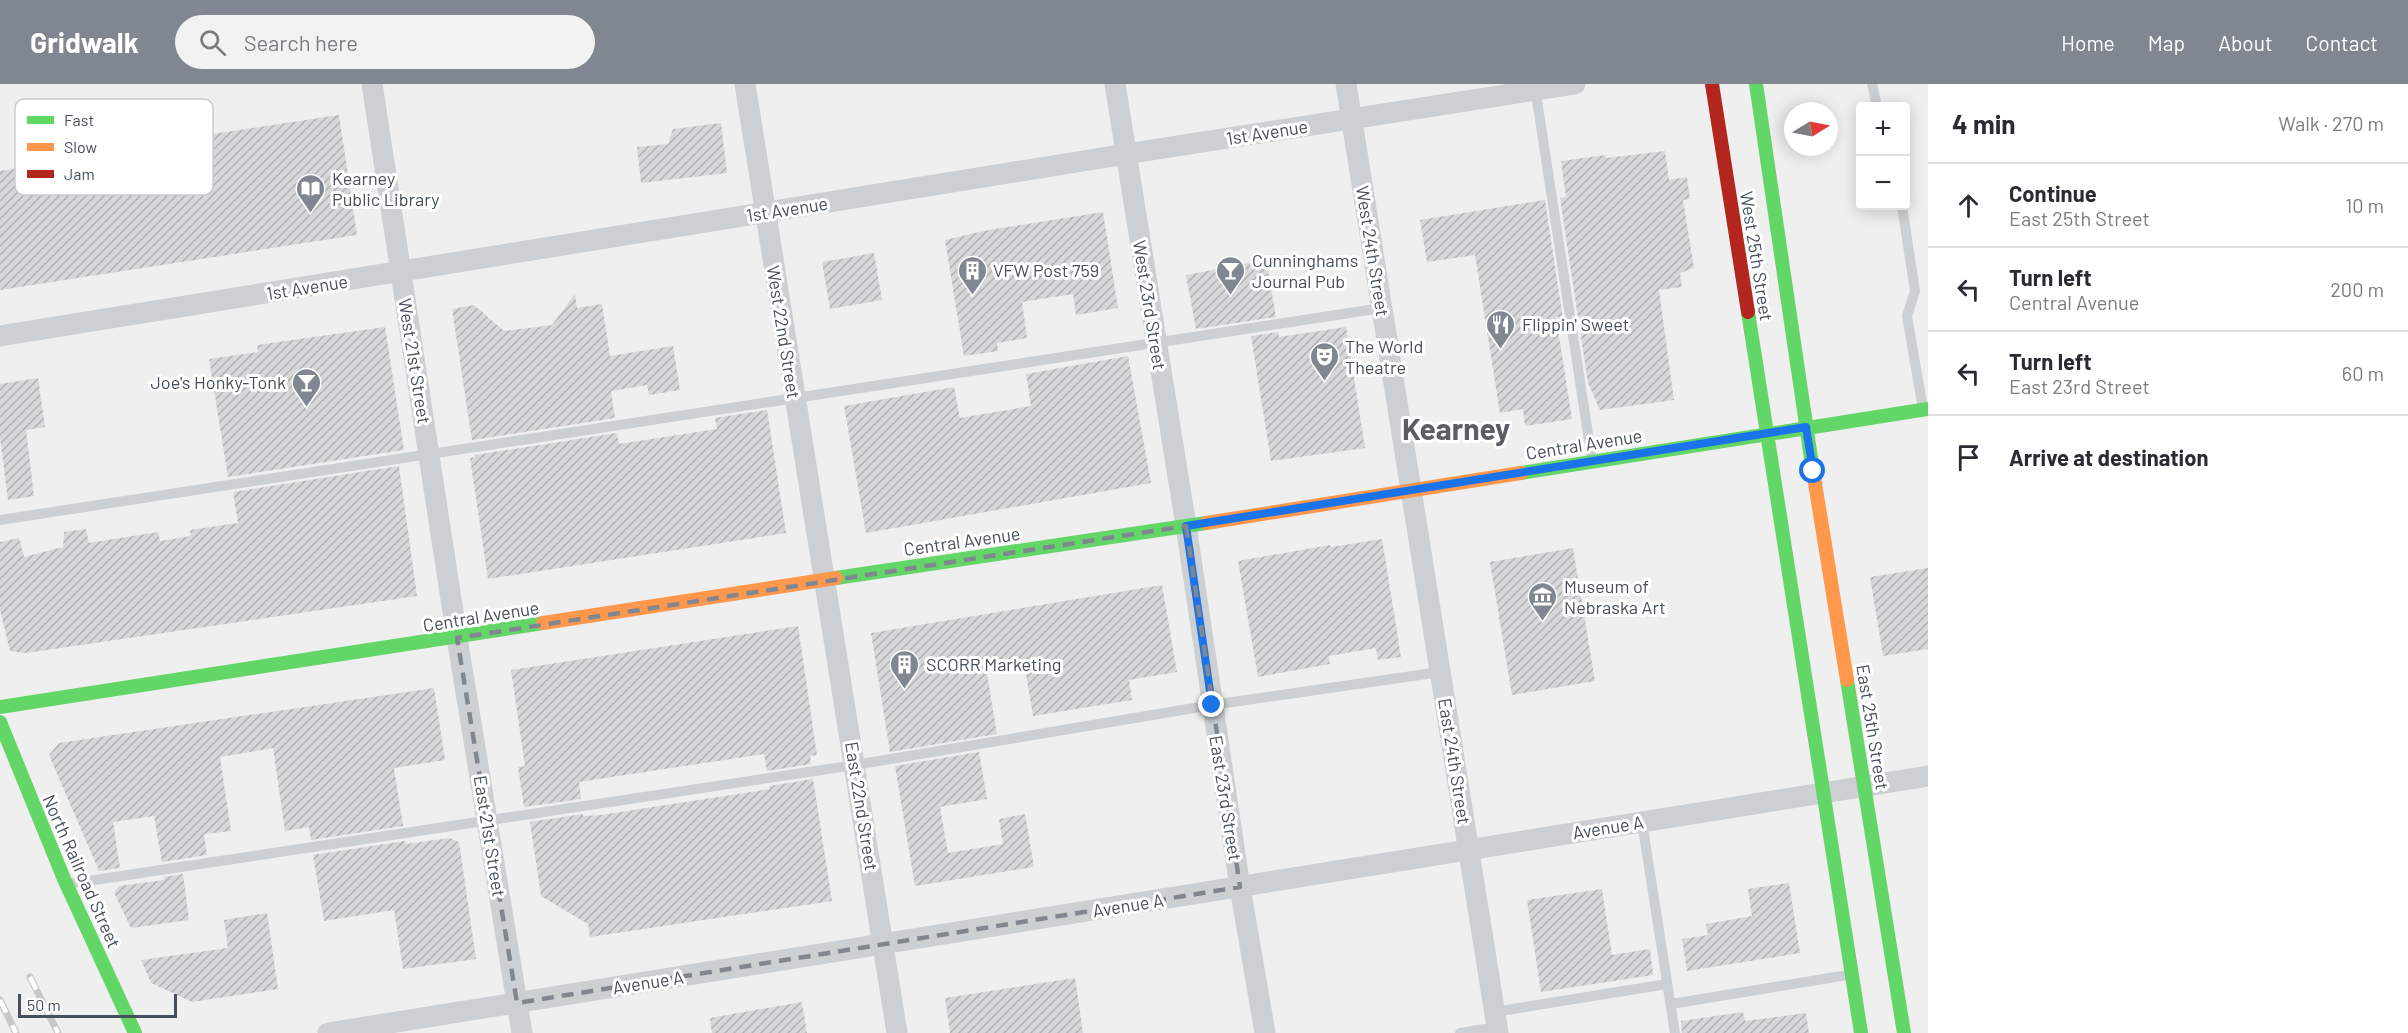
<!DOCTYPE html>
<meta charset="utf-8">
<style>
:root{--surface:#fff;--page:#f2f2f3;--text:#2b2b33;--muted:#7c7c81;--line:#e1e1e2;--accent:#818790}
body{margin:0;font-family:Barlow,sans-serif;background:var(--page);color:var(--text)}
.controls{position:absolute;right:18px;top:18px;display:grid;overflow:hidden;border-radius:6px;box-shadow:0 3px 15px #0003}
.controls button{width:54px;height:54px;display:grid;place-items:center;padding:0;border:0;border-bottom:2px solid var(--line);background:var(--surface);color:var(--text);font:30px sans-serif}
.compass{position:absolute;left:1784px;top:18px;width:54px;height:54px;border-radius:50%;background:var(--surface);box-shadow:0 3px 15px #0003;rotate:80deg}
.scale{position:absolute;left:18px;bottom:15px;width:159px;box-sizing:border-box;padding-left:6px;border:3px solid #454f5d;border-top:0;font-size:16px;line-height:21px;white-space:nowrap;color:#454f5d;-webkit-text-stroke:4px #fff;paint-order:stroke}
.stop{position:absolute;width:18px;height:18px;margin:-14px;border:4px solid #1a73e8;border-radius:50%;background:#fff}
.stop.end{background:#1a73e8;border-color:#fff;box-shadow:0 2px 6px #0008}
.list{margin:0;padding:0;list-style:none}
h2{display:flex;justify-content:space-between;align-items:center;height:78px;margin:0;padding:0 24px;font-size:26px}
h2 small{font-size:20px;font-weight:400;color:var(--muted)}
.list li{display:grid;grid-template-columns:39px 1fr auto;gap:18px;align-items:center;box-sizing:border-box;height:84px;padding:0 24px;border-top:2px solid var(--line)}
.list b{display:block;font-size:22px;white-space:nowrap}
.list p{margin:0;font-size:20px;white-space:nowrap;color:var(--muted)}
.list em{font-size:20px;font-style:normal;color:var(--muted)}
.icon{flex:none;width:33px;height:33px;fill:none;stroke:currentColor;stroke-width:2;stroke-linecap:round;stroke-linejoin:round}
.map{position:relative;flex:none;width:1928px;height:949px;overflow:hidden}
header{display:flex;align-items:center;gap:36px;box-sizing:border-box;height:84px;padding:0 30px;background:var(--accent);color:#fff}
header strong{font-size:28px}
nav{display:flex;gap:33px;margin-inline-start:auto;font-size:21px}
.search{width:420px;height:54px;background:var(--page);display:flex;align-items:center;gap:15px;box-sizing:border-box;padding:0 21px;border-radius:33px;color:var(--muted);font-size:22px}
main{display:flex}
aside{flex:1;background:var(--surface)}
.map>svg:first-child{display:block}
</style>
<header>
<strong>Gridwalk</strong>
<div class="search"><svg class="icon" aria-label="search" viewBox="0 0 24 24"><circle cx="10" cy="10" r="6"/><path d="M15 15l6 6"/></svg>Search here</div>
<nav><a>Home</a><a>Map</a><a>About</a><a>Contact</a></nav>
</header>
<main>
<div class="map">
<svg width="1928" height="949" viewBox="0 0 1928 949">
<defs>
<pattern id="building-hatch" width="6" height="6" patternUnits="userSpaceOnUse" patternTransform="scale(1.5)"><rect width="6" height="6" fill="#d7d7d9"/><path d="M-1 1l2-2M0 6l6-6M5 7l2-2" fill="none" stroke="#b0b1b3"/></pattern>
</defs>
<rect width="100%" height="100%" fill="#f0efef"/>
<path fill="url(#building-hatch)" d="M339,31l18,120 -357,55v-119l120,-18 8,-13 34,-8 23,6z
M721,39l6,50 -86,10 -4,-36 31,-3 5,-15z
M1665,67l4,29 18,-3 3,22 -7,1 11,68 -14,5 2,14 -23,3 15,110 -74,10 -12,-27 -28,-185 6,-1 -5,-36 45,-6v3z
M1545,116l20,133 -7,-16h-2l16,102 -47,7 -2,-17 -23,4 -25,-158 -48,7 -7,-42z
M1103,128l15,96 -42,7 -3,-21 -51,8 5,36 -30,5 1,8 -34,5 -19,-116 44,-10z
M874,169l8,47 -52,9 -8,-47z
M1266,176l10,57 -80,12 -10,-54z
M575,210l2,14 25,-4 8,52 63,-10 7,44 -31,5 -2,-10 -36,6 4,27 -143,22 -20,-131 22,-4 30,26 48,-6z
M385,243l19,123 -176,27 -19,-118 49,-7 -1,-7z
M1346,243l19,121 -94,13 -20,-125 27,-4 1,5z
M1128,272l23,127 -285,50 -22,-127 110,-19 6,31 71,-12 -5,-32z
M38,294l7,49 -19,3 8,66 -26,4 -8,-63v-53z
M767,326l19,123 -298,46 -18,-121 5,-1v-2l142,-22 2,11 98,-15 -2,-11z
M399,382l18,130 -391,57 -16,-2 -10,-41v-68l19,-4 5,19 39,-10 1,-15 22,-3 3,14 69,-11 2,9 31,-5 -1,-6 48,-7 -5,-31z
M1382,455l19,118 -23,3 -2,-12 -47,8 1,8 -72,13 -20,-116 92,-16 1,2z
M1573,464l22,133 -83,14 -22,-133z
M1928,484v81l-45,7 -13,-79z
M1162,501l15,87 -48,8 3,20 -99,16 -9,-54 -38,6 11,66 -107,18 -19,-119z
M798,542l19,129 -7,1 1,8 -44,7 -3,-17 -185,28 2,17 -57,8 -6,-40 7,-1 -14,-96z
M434,604l11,72 -51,8 9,58 -92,14 -2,-13 -24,4 -12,-83 -53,9 11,74 -27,3 3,21 -45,7 -8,-46 -41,6 7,46 -21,3 -50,-116 10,-12z
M979,668l8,47 -47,8 8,46 55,-9 -4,-25 26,-5 9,53 -119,19 -20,-120z
M813,695l19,122 -242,36 -2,-13 -47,-28 -11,-74 53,-8v2l18,-1 169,-26 -1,-3z
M449,754l10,4 17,117 -73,10 -9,-59 -70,11 -11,-66 92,-14 1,3z
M183,790l6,46 -58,8 -17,-35 5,-7 45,-6v-3z
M1789,799l11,70 -113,18 -5,-32 26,-4 -2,-11 46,-8 -4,-27z
M1602,805l10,66 38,-6 3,26 -112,17 -14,-92z
M267,829l11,76 -86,13 -41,-19 -10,-23 87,-12 -4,-28z
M1075,894l8,55h-133l-5,-35z
M802,918l5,31h-95l-2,-15z
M1743,928l2,9 61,-8 3,20h-127l-1,-12z"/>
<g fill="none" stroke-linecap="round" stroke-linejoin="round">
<path stroke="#cdd0d3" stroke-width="10" d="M1872,0l5,22
M1535,3l57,373
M1902,122l13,85 -8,25 16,93
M0,436l1382,-212
M1642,738l33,211
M68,800l787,-119 357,-60 228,-33
M1671,920l177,-29
M1494,928l173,-28
M1460,949l37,-6"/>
<path stroke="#cdd0d3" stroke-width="21" d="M372,0l85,554 65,395
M745,0l152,949
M1115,0l71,442 54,361 25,146
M1346,0l152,949
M0,252l1126,-182 449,-70
M328,949l1600,-257"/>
<path stroke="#63d668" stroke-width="14" d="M1756,0l56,381
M1748,228l113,721
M1521,389l407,-64
M836,494l370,-55
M1847,596l57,353
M0,623l543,-84
M0,638l64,157 71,154"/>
<path stroke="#ff974d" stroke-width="14" d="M1812,381l35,215
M1206,439l315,-50
M543,539l293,-45"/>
<path stroke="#b3261e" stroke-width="14" d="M1712,0l36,228"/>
<defs>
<path id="rail" d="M30,893l28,56
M0,916l16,33"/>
</defs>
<use href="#rail" stroke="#c6c8ca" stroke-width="7"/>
<use href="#rail" stroke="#fff" stroke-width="4.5" stroke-dasharray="14" stroke-linecap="butt"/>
</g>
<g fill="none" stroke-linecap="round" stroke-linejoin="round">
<path stroke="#1a73e8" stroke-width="8" d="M1212,621l-26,-179 620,-99 7,44"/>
</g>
<path fill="none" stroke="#818790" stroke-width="4.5" stroke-dasharray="12 8" stroke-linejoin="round" d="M1186,442l54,361 -723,116 -60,-365z"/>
<defs>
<symbol id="library-pin" viewBox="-11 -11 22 30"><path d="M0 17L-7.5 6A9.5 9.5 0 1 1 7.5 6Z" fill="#818790" stroke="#fff"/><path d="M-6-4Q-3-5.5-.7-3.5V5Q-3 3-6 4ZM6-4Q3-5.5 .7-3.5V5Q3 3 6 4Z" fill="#fff"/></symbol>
<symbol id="building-pin" viewBox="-11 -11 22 30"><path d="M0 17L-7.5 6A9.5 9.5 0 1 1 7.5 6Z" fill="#818790" stroke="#fff"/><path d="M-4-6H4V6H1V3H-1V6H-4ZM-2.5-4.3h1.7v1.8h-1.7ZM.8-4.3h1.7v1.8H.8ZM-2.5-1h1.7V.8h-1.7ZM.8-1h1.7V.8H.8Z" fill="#fff"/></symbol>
<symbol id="bar-pin" viewBox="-11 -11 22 30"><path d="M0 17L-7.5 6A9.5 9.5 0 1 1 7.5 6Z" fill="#818790" stroke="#fff"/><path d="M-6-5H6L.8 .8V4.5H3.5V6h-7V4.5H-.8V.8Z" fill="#fff"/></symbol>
<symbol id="restaurant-pin" viewBox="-11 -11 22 30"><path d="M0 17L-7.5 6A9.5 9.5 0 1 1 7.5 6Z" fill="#818790" stroke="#fff"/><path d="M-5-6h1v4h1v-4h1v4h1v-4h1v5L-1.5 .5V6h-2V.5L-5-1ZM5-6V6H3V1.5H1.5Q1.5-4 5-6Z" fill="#fff"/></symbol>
<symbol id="theatre-pin" viewBox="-11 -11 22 30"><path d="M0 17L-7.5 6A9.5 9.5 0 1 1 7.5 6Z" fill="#818790" stroke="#fff"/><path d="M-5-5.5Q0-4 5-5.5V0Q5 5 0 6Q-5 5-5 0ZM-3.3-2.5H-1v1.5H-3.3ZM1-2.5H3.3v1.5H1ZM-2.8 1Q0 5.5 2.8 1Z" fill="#fff"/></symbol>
<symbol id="museum-pin" viewBox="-11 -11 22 30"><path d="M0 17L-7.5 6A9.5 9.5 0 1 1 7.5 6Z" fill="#818790" stroke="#fff"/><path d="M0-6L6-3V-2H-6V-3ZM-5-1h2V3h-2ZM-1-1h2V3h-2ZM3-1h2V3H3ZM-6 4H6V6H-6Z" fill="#fff"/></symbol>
</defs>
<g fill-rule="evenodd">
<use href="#library-pin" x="294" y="88" width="33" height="45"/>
<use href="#building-pin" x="956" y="170" width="33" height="45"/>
<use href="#bar-pin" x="1214" y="170" width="33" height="45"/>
<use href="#restaurant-pin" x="1484" y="224" width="33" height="45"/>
<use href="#theatre-pin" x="1308" y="256" width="33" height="45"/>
<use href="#bar-pin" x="290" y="282" width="33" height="45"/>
<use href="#museum-pin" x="1526" y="496" width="33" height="45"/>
<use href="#building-pin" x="888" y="564" width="33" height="45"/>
</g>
<g text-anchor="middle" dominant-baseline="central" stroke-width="6" stroke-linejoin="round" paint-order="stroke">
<g font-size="18" fill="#454f5d" stroke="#fff">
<text transform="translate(1267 48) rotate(-9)">1st Avenue</text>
<text transform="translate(787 125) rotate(-9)">1st Avenue</text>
<text transform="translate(1373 167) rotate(81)">West 24th Street</text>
<text transform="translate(1757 172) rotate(81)">West 25th Street</text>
<text transform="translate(307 203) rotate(-9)">1st Avenue</text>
<text transform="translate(1150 221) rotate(81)">West 23rd Street</text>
<text transform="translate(784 248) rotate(81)">West 22nd Street</text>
<text transform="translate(415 277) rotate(81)">West 21st Street</text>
<text transform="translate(1584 360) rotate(-9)">Central Avenue</text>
<text transform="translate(962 457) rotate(-8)">Central Avenue</text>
<text transform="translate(481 532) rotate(-9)">Central Avenue</text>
<text transform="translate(1873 643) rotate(81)">East 25th Street</text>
<text transform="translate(1455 677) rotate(81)">East 24th Street</text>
<text transform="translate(1226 714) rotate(81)">East 23rd Street</text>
<text transform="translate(862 722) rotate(81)">East 22nd Street</text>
<text transform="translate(1608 743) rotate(-9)">Avenue A</text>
<text transform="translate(490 752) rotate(81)">East 21st Street</text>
<text transform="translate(82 787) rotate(66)">North Railroad Street</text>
<text transform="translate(1128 821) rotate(-9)">Avenue A</text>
<text transform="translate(648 898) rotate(-9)">Avenue A</text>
</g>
<g font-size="18" fill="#454f5d" stroke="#fff" text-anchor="start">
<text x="332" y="94">Kearney<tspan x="332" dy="21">Public Library</tspan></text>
<text x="1252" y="176">Cunninghams<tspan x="1252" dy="21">Journal Pub</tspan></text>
<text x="993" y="186">VFW Post 759</text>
<text x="1522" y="240">Flippin' Sweet</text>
<text x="1345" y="262">The World<tspan x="1345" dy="21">Theatre</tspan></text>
<text x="286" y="298" text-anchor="end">Joe's Honky-Tonk</text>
<text x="1564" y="502">Museum of<tspan x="1564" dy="21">Nebraska Art</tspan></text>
<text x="926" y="580">SCORR Marketing</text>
</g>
<g font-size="30" font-weight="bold" fill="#5b5e64" stroke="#fff">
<text x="1456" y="344">Kearney</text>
</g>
</g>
<rect x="15" y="15" width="198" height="96" rx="9" fill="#fff" stroke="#c7cace" stroke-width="1.5"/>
<rect x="27" y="32" width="27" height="8" fill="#63d668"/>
<rect x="27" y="59" width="27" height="8" fill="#ff974d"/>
<rect x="27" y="86" width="27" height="8" fill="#b3261e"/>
<g font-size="16" fill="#454f5d">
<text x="64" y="42">Fast</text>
<text x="64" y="69">Slow</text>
<text x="64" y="96">Jam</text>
</g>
</svg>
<div class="controls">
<button>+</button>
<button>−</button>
</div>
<svg class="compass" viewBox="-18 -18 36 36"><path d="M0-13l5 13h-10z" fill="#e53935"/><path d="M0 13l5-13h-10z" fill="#7c7c81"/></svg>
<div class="scale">50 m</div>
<div class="stop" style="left:1813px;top:387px"></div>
<div class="stop end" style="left:1212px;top:621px"></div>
</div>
<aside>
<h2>4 min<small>Walk · 270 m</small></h2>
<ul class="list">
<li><svg class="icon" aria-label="ahead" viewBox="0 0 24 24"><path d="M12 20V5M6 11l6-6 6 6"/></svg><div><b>Continue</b><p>East 25th Street</p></div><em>10 m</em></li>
<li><svg class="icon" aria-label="left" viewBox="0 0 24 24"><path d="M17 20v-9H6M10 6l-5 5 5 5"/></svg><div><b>Turn left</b><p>Central Avenue</p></div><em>200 m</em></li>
<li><svg class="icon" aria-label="left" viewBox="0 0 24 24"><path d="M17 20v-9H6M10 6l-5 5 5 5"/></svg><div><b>Turn left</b><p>East 23rd Street</p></div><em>60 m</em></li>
<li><svg class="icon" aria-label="arrive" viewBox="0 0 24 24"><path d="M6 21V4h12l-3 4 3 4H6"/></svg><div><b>Arrive at destination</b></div></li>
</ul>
</aside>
</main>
